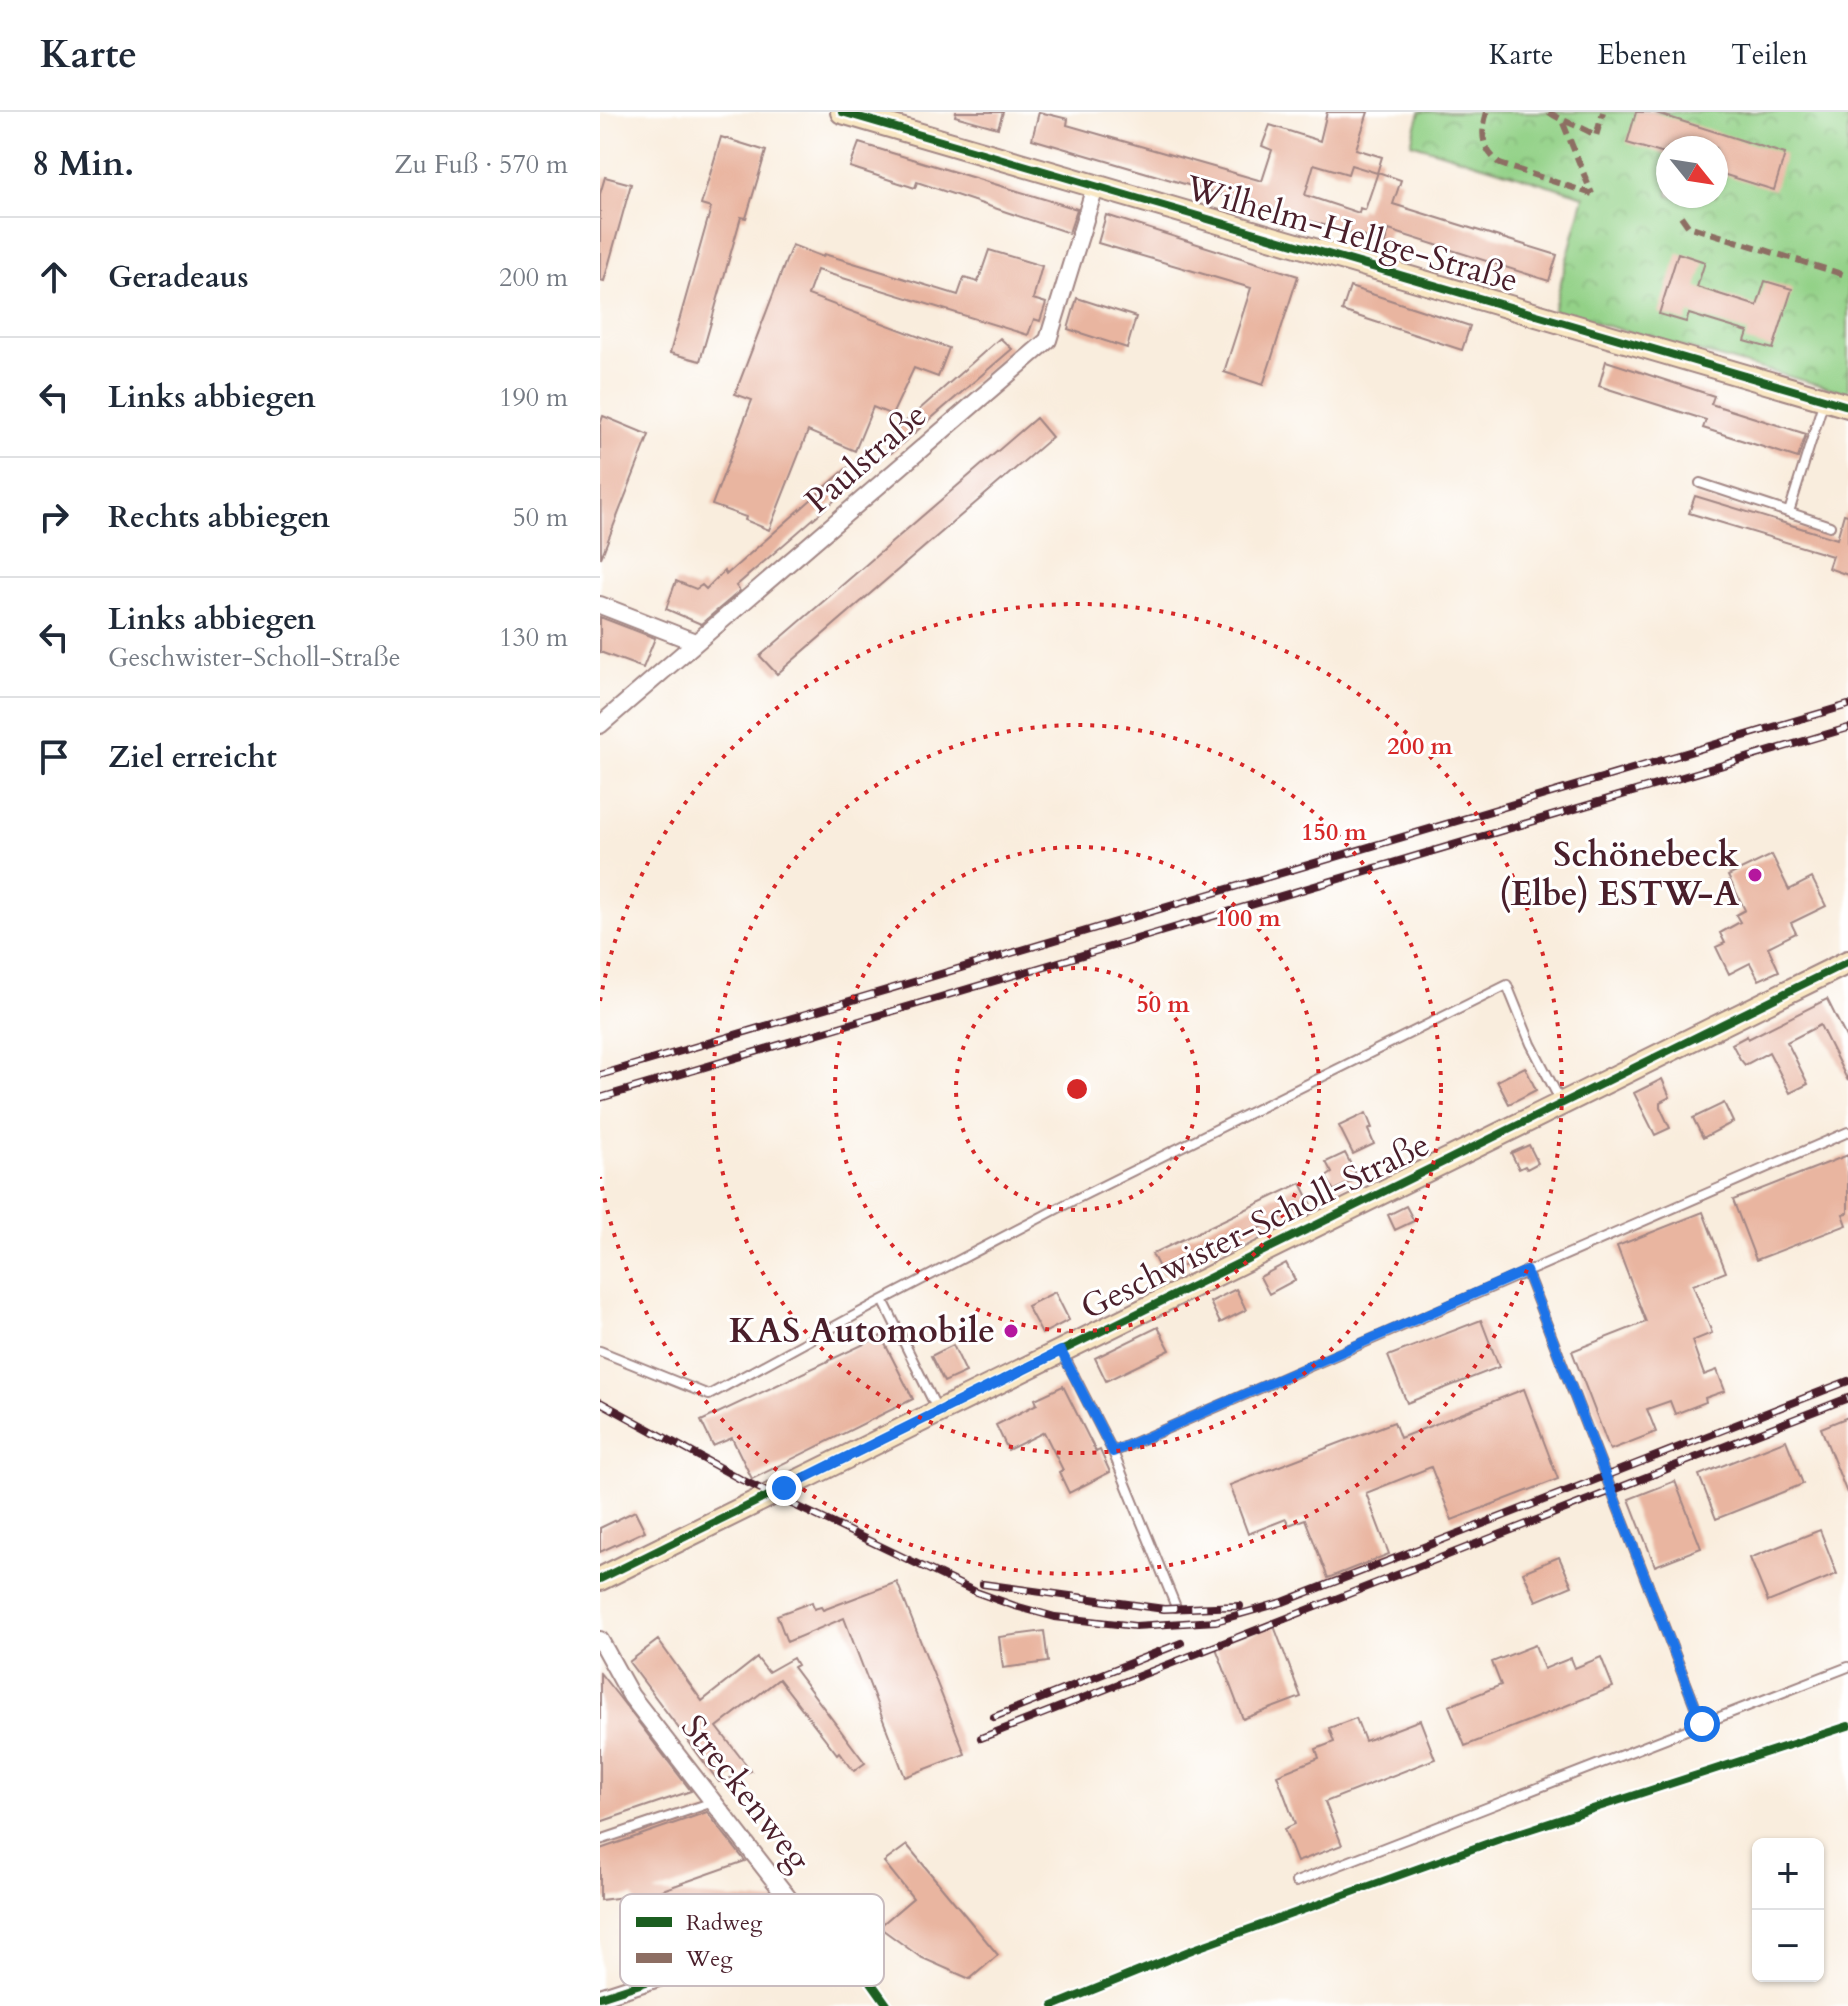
<!DOCTYPE html>
<html lang="de">
<meta charset="utf-8">
<style>
:root{--surface:#fff;--page:#f6f6f7;--text:#1f2937;--muted:#747a83;--line:#e0e1e3}
body{margin:0;font-family:Cardo,serif;background:var(--page);color:var(--text)}
.controls{position:absolute;right:24px;bottom:24px;display:grid;overflow:hidden;border-radius:12px;box-shadow:0 2px 6px #0004}
.controls button{width:72px;height:72px;display:grid;place-items:center;padding:0;border:0;border-bottom:2px solid var(--line);background:var(--surface);color:var(--text);font:40px sans-serif}
.compass{position:absolute;left:1056px;top:24px;width:72px;height:72px;border-radius:50%;background:var(--surface);box-shadow:0 2px 6px #0004;rotate:120deg}
.stop{position:absolute;width:24px;height:24px;margin:-18px;border:6px solid #1a73e8;border-radius:50%;background:#fff}
.stop.end{background:#1a73e8;border-color:#fff;box-shadow:0 2px 8px #0008}
.list{margin:0;padding:0;list-style:none}
h2{display:flex;justify-content:space-between;align-items:center;height:104px;margin:0;padding:0 32px;font-size:34px}
h2 small{font-size:26px;font-weight:400;color:var(--muted)}
.list li{display:grid;grid-template-columns:52px 1fr auto;gap:24px;align-items:center;box-sizing:border-box;height:120px;padding:0 32px;border-top:2px solid var(--line)}
.list b{display:block;font-size:30px;white-space:nowrap}
.list p{margin:0;font-size:26px;white-space:nowrap;color:var(--muted)}
.list em{font-size:26px;font-style:normal;color:var(--muted)}
.icon{flex:none;width:44px;height:44px;fill:none;stroke:currentColor;stroke-width:2;stroke-linecap:round;stroke-linejoin:round}
.map{position:relative;flex:none;width:1248px;height:1894px;overflow:hidden}
header{display:flex;align-items:center;gap:48px;box-sizing:border-box;height:112px;padding:0 40px;background:var(--surface);border-bottom:2px solid var(--line)}
header strong{font-size:38px}
nav{display:flex;gap:44px;margin-inline-start:auto;font-size:28px}
main{display:flex}
aside{flex:1;background:var(--surface)}
.map>svg:first-child{display:block}
</style>
<header>
<strong>Karte</strong>
<nav><a>Karte</a><a>Ebenen</a><a>Teilen</a></nav>
</header>
<main>
<aside>
<h2>8 Min.<small>Zu Fuß · 570 m</small></h2>
<ul class="list">
<li><svg class="icon" aria-label="ahead" viewBox="0 0 24 24"><path d="M12 20V5M6 11l6-6 6 6"/></svg><div><b>Geradeaus</b></div><em>200 m</em></li>
<li><svg class="icon" aria-label="left" viewBox="0 0 24 24"><path d="M17 20v-9H6M10 6l-5 5 5 5"/></svg><div><b>Links abbiegen</b></div><em>190 m</em></li>
<li><svg class="icon" aria-label="right" viewBox="0 0 24 24"><path d="M7 20v-9h11M14 6l5 5-5 5"/></svg><div><b>Rechts abbiegen</b></div><em>50 m</em></li>
<li><svg class="icon" aria-label="left" viewBox="0 0 24 24"><path d="M17 20v-9H6M10 6l-5 5 5 5"/></svg><div><b>Links abbiegen</b><p>Geschwister-Scholl-Straße</p></div><em>130 m</em></li>
<li><svg class="icon" aria-label="arrive" viewBox="0 0 24 24"><path d="M6 21V4h12l-3 4 3 4H6"/></svg><div><b>Ziel erreicht</b></div></li>
</ul>
</aside>
<div class="map">
<svg width="1248" height="1894" viewBox="0 0 1248 1894">
<defs>
<pattern id="park-crowns" width="20" height="18" patternUnits="userSpaceOnUse" patternTransform="scale(2)"><rect width="20" height="18" fill="#93d187"/><path d="M2 6a3 3 0 1 1 6 0M12 15a3 3 0 1 1 6 0" fill="none" stroke="#80b375"/></pattern>
</defs>
<rect width="100%" height="100%" fill="#fff"/>
<filter id="ink" filterUnits="userSpaceOnUse"><feTurbulence type="fractalNoise" baseFrequency=".0125" numOctaves="2"/><feDisplacementMap in="SourceGraphic" scale="16" xChannelSelector="R" yChannelSelector="G"/><feConvolveMatrix kernelMatrix="1 2 1 2 8 2 1 2 1" color-interpolation-filters="sRGB"/></filter>
<filter id="wash" filterUnits="userSpaceOnUse"><feTurbulence type="fractalNoise" baseFrequency=".006" numOctaves="4" result="noise"/><feDisplacementMap in="SourceGraphic" scale="32" xChannelSelector="R" yChannelSelector="G"/><feGaussianBlur stdDeviation="1.8" result="paint"/><feColorMatrix in="noise" values="0 0 0 0 0 0 0 0 0 0 0 0 0 0 0 0 0 1.4 0 .05"/><feComposite in="paint" operator="in"/></filter>
<g filter="url(#wash)">
<rect width="100%" height="100%" fill="#f9eddd"/>
<path fill="url(#park-crowns)" stroke="#6e7859" stroke-width="2" fill-rule="evenodd" d="M820,0h428v281l-295,-82 31,-115 -173,-53zM1068,36h48v48h-48z"/>
<g id="blocks">
<path fill="#e9b5a0" d="M356,0h47l-5,16 -43,-12z
M439,0l29,7 -1,6 195,56 10,-31 -10,-4 8,-21 50,16 7,-29h41l-12,37 26,8 -5,16 -26,-8 -3,9 -34,-10 -9,31 54,18 1,-5 5,2 13,-38 23,8 -8,24 164,51 -8,26 -160,-51 -4,13 -353,-104z
M1036,0h17l132,42 -11,36 -58,-18v-24h-48v7l-41,-12z
M121,25l45,14 -20,67 -5,-1 -41,144 -30,-8 41,-145 -10,-3z
M259,31l218,66 -8,24 -152,-51 -2,6 -65,-21z
M5,65l26,7 -27,97 -4,-1v-86z
M506,103l192,61 -35,109 -39,-13 27,-84 -153,-45z
M192,133l31,12 1,-3 134,41 6,-17 14,4 11,-32 53,16 -9,33 13,4 -6,18 -6,-2 -6,16 -211,-65 -9,25 141,53 -11,29 -24,-9 -22,47 -19,-8 -18,44 -47,-20 -39,99 -24,-10 1,-3 -34,-12 40,-105 -17,-6z
M1078,141l27,9 -8,25 60,19 8,-25 27,8 -19,60 -28,-8 3,-9 -59,-18 -3,8 -27,-8z
M750,175l120,39 -8,24 -120,-39z
M477,186l59,19 -9,31 -59,-19z
M400,226l12,11 -121,104 -6,-8v-5z
M1006,249l108,35 -3,8 95,30 -8,24 -95,-30 3,-8 -107,-34z
M3,304l46,19 -48,123 -1,-133z
M436,306l16,19 -275,237 -17,-18z
M248,355l-13,33 -99,86 4,5 -39,33 -35,-15 10,-28 20,8 6,-4 4,4 18,-18 2,4z
M1095,384l142,43 7,-25 4,1v60l-20,-7 4,-12 -143,-43z
M0,505l55,21 -12,30 -43,-16z
M1172,743l17,35 23,-12 14,28 -35,17 5,10 -28,14 11,24 -20,9 -9,-17 -21,11 -13,-27 9,-4 -5,-10 20,-11 -4,-7 9,-5 -17,-34z
M1227,887l21,42v40l-28,-56 -33,17 21,42 -18,9 -21,-41 -24,13 -5,-6 -8,-15 15,-8 1,3z
M925,955l11,23 -27,14 -12,-23z
M1062,967l8,18 -10,5v5l10,21 -15,7 -21,-42z
M1124,991l9,19 -30,16 -10,-20z
M766,1001l6,15 -4,2 6,14 -21,10 -14,-28z
M929,1033l9,18 -11,6 -2,-3 -6,3 -8,-16z
M745,1041l13,25 -24,13 -8,-14 6,-4 -6,-11z
M1248,1043v58l-5,1 4,11 -91,35 -23,-60z
M701,1071l10,20 -148,72 -11,-21z
M806,1094l8,15 -19,9 -7,-15z
M1103,1100l23,60 -33,13 19,48 -20,8 12,34 13,-5 8,21 -20,7 1,4 -31,12 -5,-13 -23,8 9,23 -46,18 -38,-99 74,-29 -29,-76z
M686,1151l9,17 -26,14 -9,-17z
M636,1177l10,21 -26,13 -10,-21z
M455,1180l14,28 -27,14 -15,-28z
M881,1208l18,47 -92,36 -19,-47z
M558,1215l12,23 -64,31 -11,-23z
M281,1224l32,63 -161,80 -20,-41 -19,8 -12,-25z
M353,1233l13,27 -22,10 -13,-26z
M463,1274l33,66 4,-2 10,22 -41,21 -10,-21 4,-2 -19,-38 -36,18 -12,-25 41,-21 -2,-5z
M924,1277l34,90 -106,41 -21,-53 -65,26 23,61 -61,24 -23,-59 -16,6 -3,-6 -38,15 -18,-49 164,-63 6,16z
M1248,1305v76h-1l-26,-65z
M1186,1328l17,44 -87,35 -17,-44z
M1075,1369l26,67 -46,18 -26,-67z
M35,1399l10,20 -45,21v-24z
M1220,1418l17,44 -69,28 -18,-44z
M959,1445l13,29 -36,15 -13,-29z
M297,1470l68,172 -60,23 -61,-159 -57,24 -10,-27 35,-13 2,7 7,-2 2,3z
M674,1514l27,71 -58,22 -27,-71z
M444,1519l4,31 -45,6 -4,-31z
M58,1528l44,61 55,-43 11,14 25,-14 4,7 -4,2 72,96 -11,8 -15,-19 -2,2 -58,-75 -62,48 34,44 -32,11 -90,-120z
M935,1533l9,24 27,-11 4,10 26,-11 12,30 -148,59 -16,-40 52,-21 -9,-23z
M0,1561l19,24 72,94 -91,31z
M756,1606l9,23 55,-21 15,39 -110,43 17,43 -45,17 -13,-33 11,-5 -18,-49 42,-17 -3,-9 18,-7 -5,-14z
M107,1700l38,49 -91,32 123,9 6,8 -5,14 -61,22 -73,-28 -11,-22 -33,4v-51z
M307,1733l91,110 -28,24 -50,-22 -41,-30 34,-29 -29,-36z"/>
</g>
</g>
<g filter="url(#ink)">
<use href="#blocks" fill-opacity="0" stroke="#a28684" stroke-width="2"/>
<g fill="none" stroke-linecap="round" stroke-linejoin="round">
<defs>
<path id="lane" d="M1100,371l130,43
M1189,400l35,-112
M926,1159l176,453
M283,1188l191,-100 433,-215 24,59 30,58
M0,1239l109,44 174,-95 55,111
M462,1240l51,100 63,155
M513,1340l735,-320
M0,1728l113,-38
M696,1770l552,-215"/>
<path id="street" d="M0,493l95,37
M0,613l448,-385 47,-153
M0,1528l31,56 171,220 -4,15 -13,6 -185,60"/>
<path id="secondary" d="M242,0l1006,294
M0,1467l1248,-617"/>
</defs>
<use href="#lane" stroke="#a28684" stroke-width="12"/>
<use href="#street" stroke="#a28684" stroke-width="20"/>
<use href="#secondary" stroke="#a28684" stroke-width="26"/>
<use href="#lane" stroke="#fff" stroke-width="8"/>
<use href="#street" stroke="#fff" stroke-width="16"/>
<use href="#secondary" stroke="#f9e7c3" stroke-width="22"/>
<defs>
<path id="rail" d="M0,963l1248,-370
M0,986l1248,-370
M0,1290l140,77 236,113 39,14 40,11 80,9 81,-5 67,-19 565,-221
M383,1472l181,25 76,-3
M394,1605l187,-74
M381,1626l867,-340"/>
</defs>
<use href="#rail" stroke="#4a1f2b" stroke-width="8"/>
<use href="#rail" stroke="#fff" stroke-width="5" stroke-dasharray="15" stroke-linecap="butt"/>
<path stroke="#8d6e63" stroke-width="6" stroke-dasharray="12 6" stroke-linecap="butt" d="M887,0c-7,24 -5,36 13,52l92,30
M949,0c15,11 31,13 47,24l7,-24
M963,11l29,71
M1081,104l7,10 160,50"/>
<defs>
<path id="cycleway" d="M242,0l1006,294
M0,1467l1248,-617
M0,1885l185,-60 13,-6 4,-8h27l59,83
M453,1894l141,-57 303,-109 351,-114"/>
</defs>
<use href="#cycleway" stroke="#fff" stroke-width="13"/>
<use href="#cycleway" stroke="#1b5e20" stroke-width="8"/>
</g>
</g>
<g fill="none" stroke-linecap="round" stroke-linejoin="round" filter="url(#ink)">
<path stroke="#1a73e8" stroke-width="10" d="M184,1376l277,-137 52,101 413,-181 176,453"/>
</g>
<g fill="none" stroke="#d62828" stroke-width="4" stroke-dasharray="4 8">
<circle cx="477" cy="977" r="121"/>
<circle cx="477" cy="977" r="242"/>
<circle cx="477" cy="977" r="364"/>
<path d="M0 889A485 485 0 1 1 0 1065"/>
</g>
<g fill="#b5179e" stroke="#fff" stroke-width="3">
<circle cx="1155" cy="763" r="8"/>
<circle cx="411" cy="1219" r="8"/>
</g>
<g text-anchor="middle" dominant-baseline="central" stroke-width="6" stroke-linejoin="round" paint-order="stroke">
<g font-size="34" fill="#4a1f2b" stroke="#fff">
<text transform="translate(752 122) rotate(16)">Wilhelm-Hellge-Straße</text>
<text transform="translate(266 346) rotate(-41)">Paulstraße</text>
<text transform="translate(655 1114) rotate(-26)">Geschwister-Scholl-Straße</text>
<text transform="translate(146 1681) rotate(52)">Streckenweg</text>
</g>
<g font-size="34" font-weight="bold" fill="#4a1f2b" stroke="#fff" text-anchor="end">
<text x="1139" y="743">Schönebeck<tspan x="1139" dy="39">(Elbe) ESTW-A</tspan></text>
<text x="395" y="1219">KAS Automobile</text>
</g>
</g>
<rect x="20" y="1782" width="264" height="92" rx="12" fill="#fff" stroke="#c9bcbf" stroke-width="2"/>
<rect x="36" y="1805" width="36" height="10" fill="#1b5e20"/>
<rect x="36" y="1841" width="36" height="10" fill="#8d6e63"/>
<g font-size="22" fill="#4a1f2b">
<text x="86" y="1818">Radweg</text>
<text x="86" y="1854">Weg</text>
</g>
<circle cx="477" cy="977" r="12" fill="#d62828" stroke="#fff" stroke-width="4"/>
<g font-size="24" text-anchor="middle" font-weight="bold" fill="#d62828" stroke="#fff" stroke-width="6" stroke-linejoin="round" paint-order="stroke">
<text x="820" y="642">200 m</text>
<text x="734" y="728">150 m</text>
<text x="648" y="814">100 m</text>
<text x="563" y="900">50 m</text>
</g>
</svg>
<div class="controls">
<button>+</button>
<button>−</button>
</div>
<svg class="compass" viewBox="-18 -18 36 36"><path d="M0-13l5 13h-10z" fill="#e53935"/><path d="M0 13l5-13h-10z" fill="#747a83"/></svg>
<div class="stop" style="left:1102px;top:1612px"></div>
<div class="stop end" style="left:184px;top:1376px"></div>
</div>
</main>
